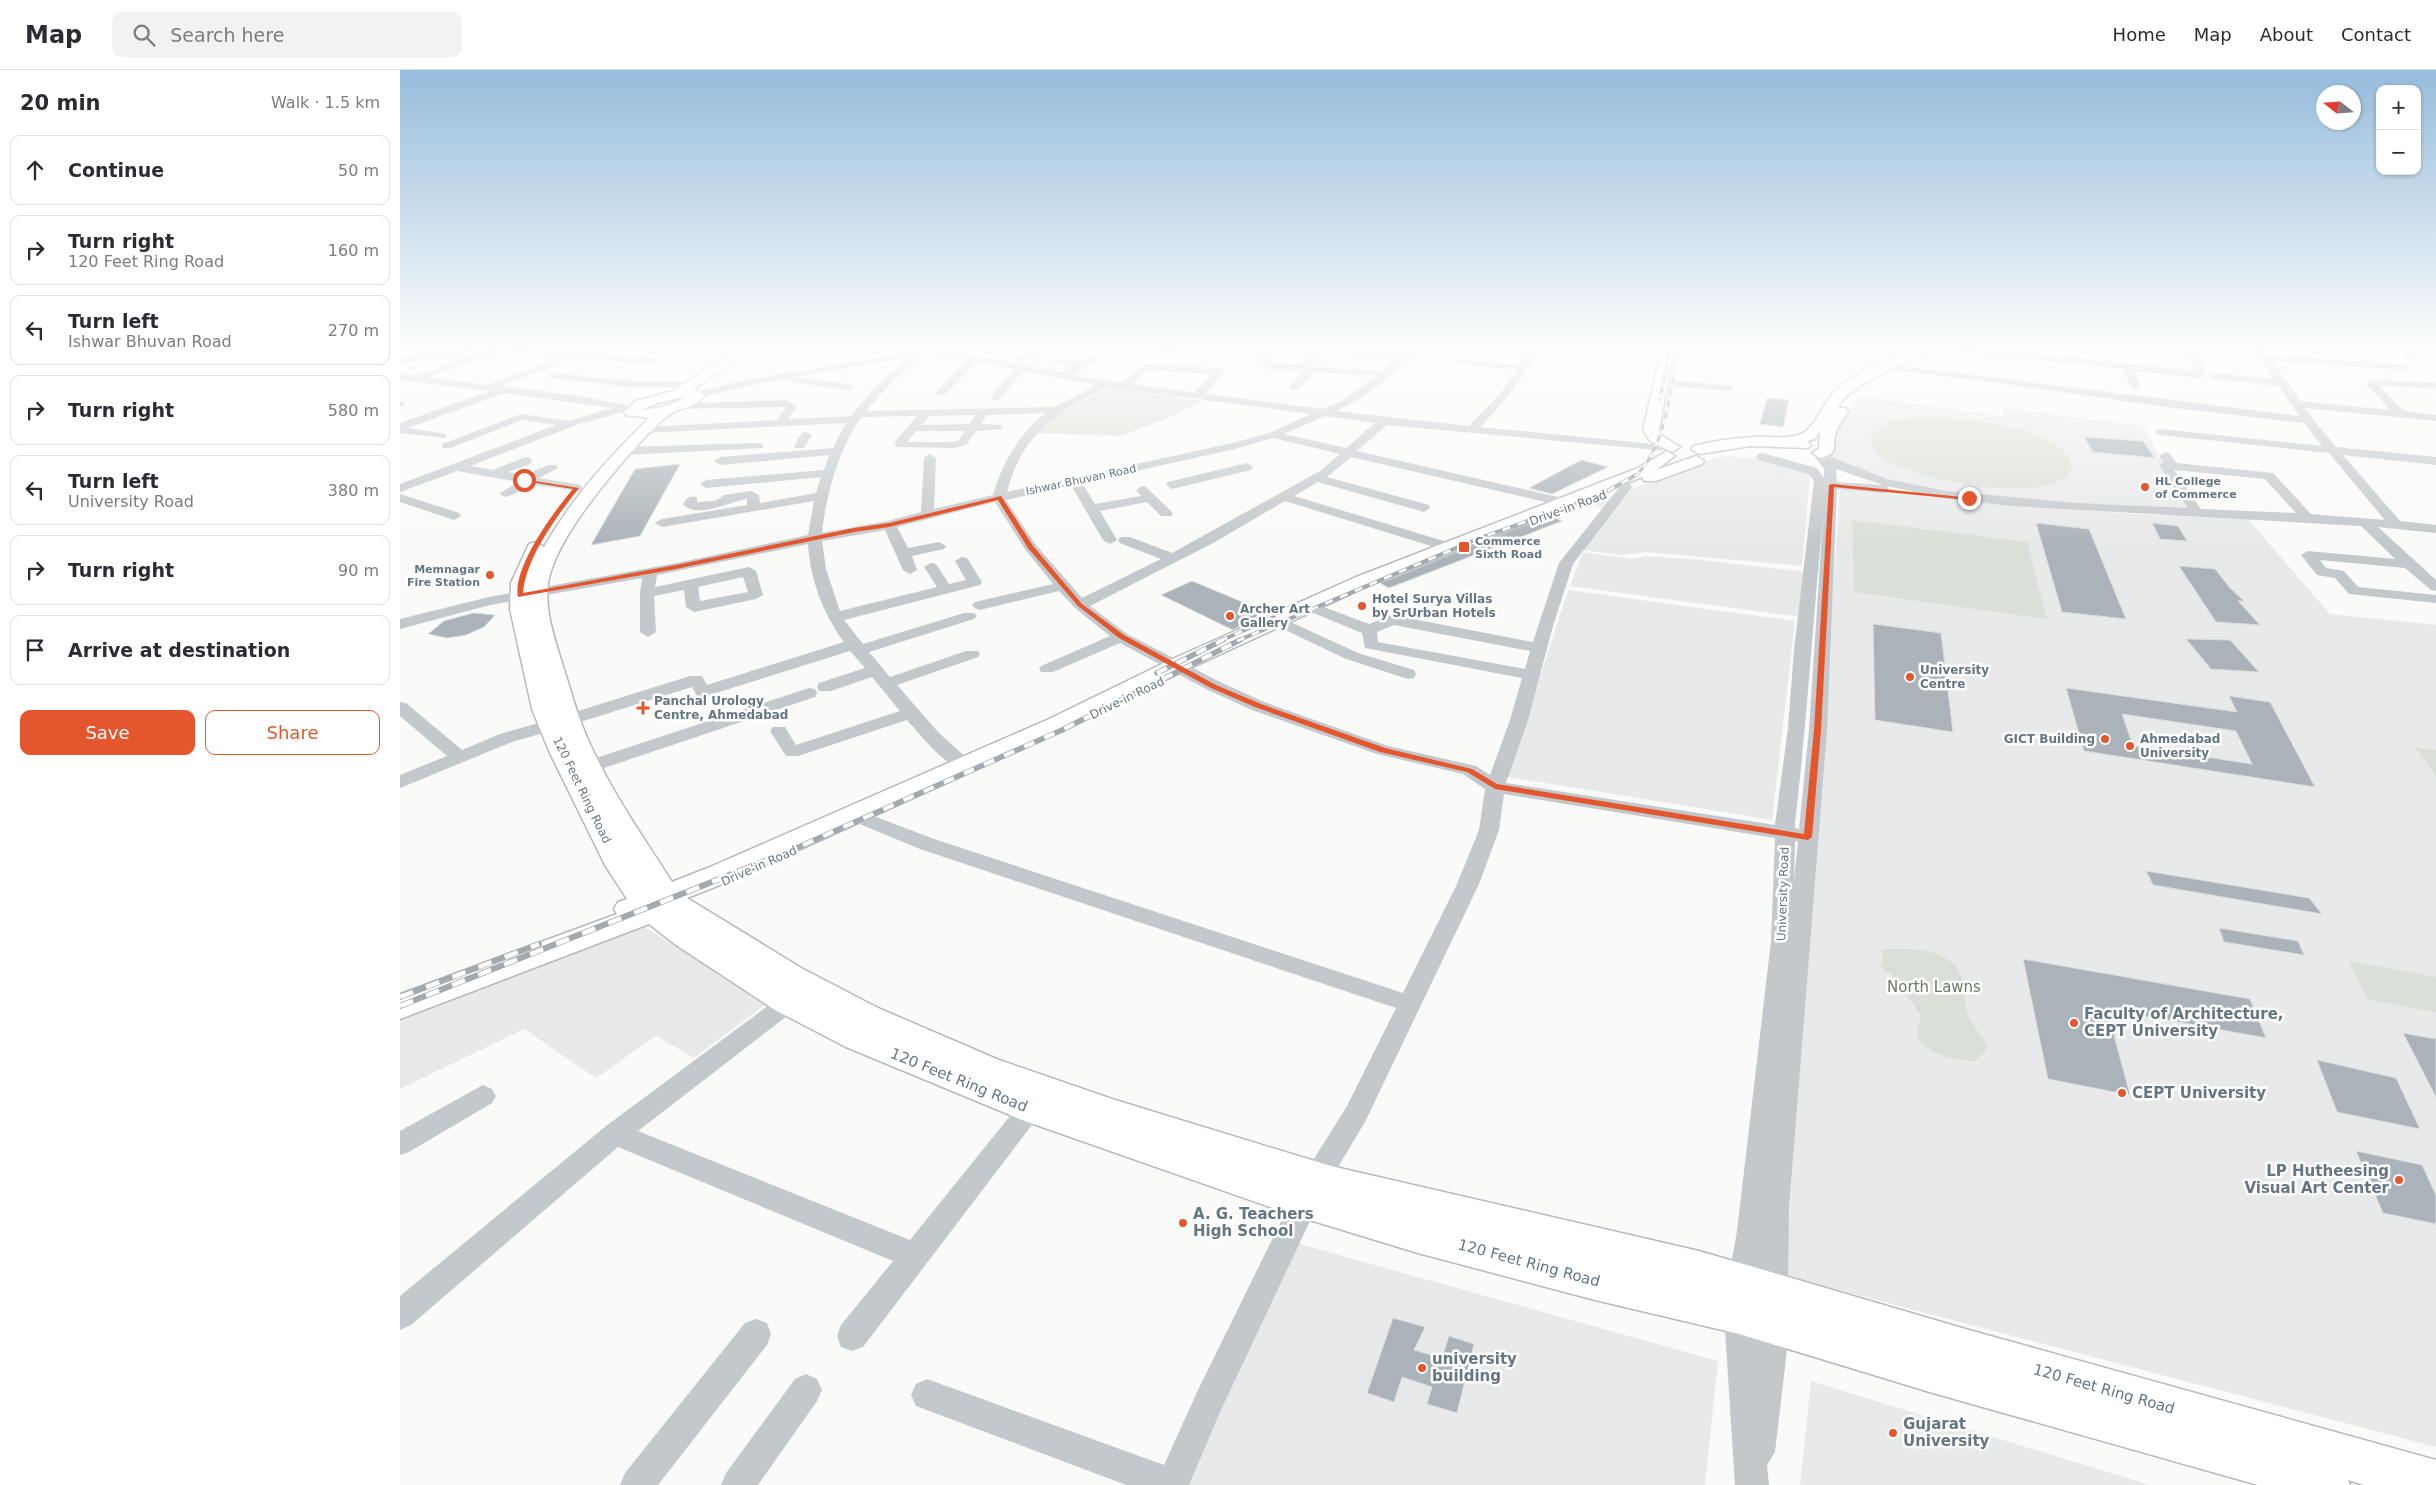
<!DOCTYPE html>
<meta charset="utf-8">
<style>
:root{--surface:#fff;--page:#f2f2f3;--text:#2b2b33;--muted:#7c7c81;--line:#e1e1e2;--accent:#e4572e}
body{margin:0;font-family:"DejaVu Sans",sans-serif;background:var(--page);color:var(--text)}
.controls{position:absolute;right:15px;top:15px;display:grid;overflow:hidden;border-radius:10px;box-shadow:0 1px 4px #0004}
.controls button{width:45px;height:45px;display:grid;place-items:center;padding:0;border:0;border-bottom:1px solid var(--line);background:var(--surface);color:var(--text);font:25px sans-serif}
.compass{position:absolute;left:1916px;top:15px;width:45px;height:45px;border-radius:50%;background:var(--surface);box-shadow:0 1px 4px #0004;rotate:287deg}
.stop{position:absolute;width:15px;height:15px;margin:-11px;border:4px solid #e4572e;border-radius:50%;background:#fff}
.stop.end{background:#e4572e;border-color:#fff;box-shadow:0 1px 5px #0008}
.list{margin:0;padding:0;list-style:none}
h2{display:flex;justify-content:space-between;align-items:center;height:65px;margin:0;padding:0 20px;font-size:21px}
h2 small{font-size:16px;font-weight:400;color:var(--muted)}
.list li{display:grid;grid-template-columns:32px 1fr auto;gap:15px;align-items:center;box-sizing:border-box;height:70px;margin:0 10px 10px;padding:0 10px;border:1px solid var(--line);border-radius:10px}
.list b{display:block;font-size:19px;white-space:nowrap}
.list p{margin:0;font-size:16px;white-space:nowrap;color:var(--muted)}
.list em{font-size:16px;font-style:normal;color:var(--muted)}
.actions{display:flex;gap:10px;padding:15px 20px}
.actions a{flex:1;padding:11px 0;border:1px solid var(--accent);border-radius:10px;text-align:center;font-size:18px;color:var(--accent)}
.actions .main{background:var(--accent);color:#fff}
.icon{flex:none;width:28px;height:28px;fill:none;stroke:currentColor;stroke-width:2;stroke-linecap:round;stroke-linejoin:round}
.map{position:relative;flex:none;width:2036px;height:1415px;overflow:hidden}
header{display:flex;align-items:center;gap:30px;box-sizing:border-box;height:70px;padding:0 25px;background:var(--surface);border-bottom:1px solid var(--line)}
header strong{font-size:24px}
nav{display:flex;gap:28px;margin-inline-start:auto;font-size:18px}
.search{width:350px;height:45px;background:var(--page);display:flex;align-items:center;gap:12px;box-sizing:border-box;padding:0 18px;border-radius:10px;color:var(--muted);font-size:19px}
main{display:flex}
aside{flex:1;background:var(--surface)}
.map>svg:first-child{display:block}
</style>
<header>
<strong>Map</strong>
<div class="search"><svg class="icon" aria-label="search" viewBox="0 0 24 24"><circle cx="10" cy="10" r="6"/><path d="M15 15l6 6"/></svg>Search here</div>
<nav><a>Home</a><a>Map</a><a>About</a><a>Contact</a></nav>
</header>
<main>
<aside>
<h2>20 min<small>Walk · 1.5 km</small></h2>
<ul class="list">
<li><svg class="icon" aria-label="ahead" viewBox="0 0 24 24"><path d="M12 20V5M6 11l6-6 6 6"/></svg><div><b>Continue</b></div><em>50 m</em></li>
<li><svg class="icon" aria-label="right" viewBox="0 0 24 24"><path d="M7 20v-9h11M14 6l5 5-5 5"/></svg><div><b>Turn right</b><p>120 Feet Ring Road</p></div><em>160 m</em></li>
<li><svg class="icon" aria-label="left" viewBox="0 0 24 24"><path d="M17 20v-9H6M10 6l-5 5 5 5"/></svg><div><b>Turn left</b><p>Ishwar Bhuvan Road</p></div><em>270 m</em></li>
<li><svg class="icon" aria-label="right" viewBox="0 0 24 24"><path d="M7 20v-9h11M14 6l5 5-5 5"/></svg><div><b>Turn right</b></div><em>580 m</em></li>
<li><svg class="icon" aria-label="left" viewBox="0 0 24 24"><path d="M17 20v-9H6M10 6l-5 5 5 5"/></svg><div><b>Turn left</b><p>University Road</p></div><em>380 m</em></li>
<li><svg class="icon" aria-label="right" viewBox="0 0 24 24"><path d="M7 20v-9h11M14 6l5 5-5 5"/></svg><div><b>Turn right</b></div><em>90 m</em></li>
<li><svg class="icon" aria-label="arrive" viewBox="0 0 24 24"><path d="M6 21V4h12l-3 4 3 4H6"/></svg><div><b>Arrive at destination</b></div></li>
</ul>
<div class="actions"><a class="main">Save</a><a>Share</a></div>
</aside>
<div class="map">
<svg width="2036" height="1415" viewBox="0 0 2036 1415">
<rect width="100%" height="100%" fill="#fafaf8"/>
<path fill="#e8e9e9" d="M1459,326l143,20 1,-8 141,18 17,35 30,50 -56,-2 -171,-14 -61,-11 -56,-18 -17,-9 4,-14 -1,-9z
M1330,386l34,4 46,14 -8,92 -156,-14 -24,3 -39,-5 27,-38 -19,-8 125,-46z
M1440,418l293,26 113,3 84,97 106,11v822l-651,-171z
M1183,482l48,7 16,-3 54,4 104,12 -5,45 -230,-31z
M1168,520l227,31 -23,199 -264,-43z
M242,855l124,79 -72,54 -38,-22 -60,42 -72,-49 -124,60v-72z
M896,1173l422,118 -13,124h-518z
M1411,1311l339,104h-350z"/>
<path fill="#dadfd7" d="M711,317l92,14 -35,17 -48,18 -83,-3 25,-22z
M1523,347c33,0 141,8 149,49 -1,2 -3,7 -5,10 -31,28 -161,4 -190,-23 -3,-3 -5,-9 -7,-13 12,-21 31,-21 53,-23z
M1452,450l175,22 20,77 -193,-27z
M2015,677l21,3v26z
M1488,879c30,0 68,-1 76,36 2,10 0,20 4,30 5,10 13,20 19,30l-1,5 -11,11c-20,0 -72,-11 -54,-41l-1,-6 -29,-40 -11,-7 3,-8 -2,-8z
M1949,891l87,16v35l-69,-13z"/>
<path fill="#aab3b9" stroke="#dcdcda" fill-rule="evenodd" d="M1367,328l22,2 -6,27 -23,-3z
M1684,367l59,4 12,17 -62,-6z
M1181,390l27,7 -56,27 -23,-6z
M280,394l-40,72 -49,9 44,-76z
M1150,445l12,6 -173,67 -9,-5z
M1636,453l53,6 37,90 -64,-7z
M1752,453l26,3 9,15 -27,-2z
M1779,496l36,3 15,19 14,13h-6l22,24 -44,-3z
M792,511l74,31 -33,18 -72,-35z
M73,543l22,2 -11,12 -18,8 -19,3 -19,-4 16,-13z
M1473,554l68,9 12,99 -78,-12z
M1786,569l44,1 29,32 -48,-3z
M1666,618l171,24 -8,-16 41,6 45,85 -231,-36zM1722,644l114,17 16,33 -119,-18z
M1746,801l163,27 13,16 -169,-29z
M1819,858l79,13 6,14 -80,-13z
M1623,889l227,40 16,39 -159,-29 23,86 -82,-16z
M2003,963l33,6v58z
M1917,990l79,18 24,51 -83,-17z
M1956,1081l66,14 14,30v29l-53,-11z
M993,1248l32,9 -11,23 28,8 7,-22 25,8 -17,69 -30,-9 5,-17 -30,-10 -8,25 -27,-9z"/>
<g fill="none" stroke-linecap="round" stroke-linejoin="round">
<defs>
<path id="major" d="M341,277h15l-62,42 11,6c-9,13 -25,12 -36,20 -20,15 -50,51 -67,72 -19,24 -46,61 -53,91 -6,29 5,58 13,85 8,24 14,49 24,72 22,52 56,100 86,147l38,-15 339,-148 119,-58 188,-84 282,-109 29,-17 8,5 -19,14 40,-14 8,5 -2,3 -46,17h-12l-2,-4 -272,108 -186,86 -119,58 -335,152 -43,17 116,71 75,39 121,52 113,39 219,67 368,85 270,79 467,130v25h-72l-16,-5 2,5h-92l-325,-92 -194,-59 -144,-34 -177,-47 -128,-39 -268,-94 -176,-73 -71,-37 -99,-65 -27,-21 -249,95v-25l217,-80 -3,-5 4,-7 9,-3 -22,-34 -56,-114 -17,-42 -22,-100 1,-26 18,-39 7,-2 8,5c28,-49 65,-90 105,-129l-23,-3 -2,-3 12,-11 37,-10zM278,328h7l-23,9 -20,3 13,-6z
M1262,277h12l-15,83 2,5 19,12 -8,5 -22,-11 -7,-11z
M1524,277h18l-53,23 -29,16 -15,11 -7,11h8l2,3c-4,7 -10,15 -12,22 -5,15 5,20 -16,25l-8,-5 7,-5 1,-15 5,-8 -10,14 -8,2 4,4 -3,3 -57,-2 -52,8 -8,-5 3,-3c19,-5 40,-8 60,-9 16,-1 34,3 49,-4 11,-5 22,-32 32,-42 23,-23 60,-33 89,-44z"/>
</defs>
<use href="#major" stroke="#b5babe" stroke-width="3"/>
<path fill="#c3c8cc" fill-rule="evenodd" d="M63,277l19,1 -5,3 -77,12v-6z
M93,277h33l127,11 5,3 -5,3 -152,-13 -73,26 59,8 63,-24 5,3 -2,2 -52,20 78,10 47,9 5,3 -1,2 -51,14 -109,42 23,4 33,-13 4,1 2,3 -2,3 -22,8 17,3 23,-10h8l2,3 -19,10 41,7 2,3 -2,3 -44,-6 -30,12 -4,-1 -2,-3 19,-11 -62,-11 -57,21v-8l156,-59 -34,-5 -72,28h-8v-4l79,-30 48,7 43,-13 -108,-15 -96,35 38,6v4l-46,-5v-10l90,-32 -90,-11v-6l15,2z
M528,277l134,25 10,-5 -20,-4v-4l28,3 12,-6 3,1v4l-22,14 48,8 25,-19 74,4 5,3 -20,23 117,15 20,-8 34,-25 -62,-4 -16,18h-8v-4l14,-15 -34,-2 -12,-5v-4l11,-13h10l-12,14 32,4 19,-18h8l-1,4 -15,15 72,5 13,-12 -40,-3 -5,-3 5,-3 46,4 7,-7h10c-21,25 -50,50 -82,64l133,15 31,-32 17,-24 -56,-6 -5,-3 2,-2 62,6 10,-18h10c-17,31 -35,55 -60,80l192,19v4l-4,1 -281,-26 -30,26 210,48 6,4 -6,4 -216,-50 -24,20 102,28 1,3 -6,4 -106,-30 -24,14 160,48 2,3 -2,3h-10l-159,-49 -70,41 -125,64 37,28 93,48 44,20 124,44 88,20 14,9 20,-55 12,-42 -157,-30 -3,-15 -51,-21 -3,-3 8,-5 5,2 48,18 23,-9 141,27 26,-79 63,-79h8l2,3 -2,3 -57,74 -20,62 -25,94 -22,63 269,42 13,-97 6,-78 20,-169 -5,-7 -51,-14 -2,-3 2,-3 4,-1 55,15 7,10v-9l-9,-12 6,-4 66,26 59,12 131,12 111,5 -29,-43 4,-3 -4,-6 6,-4 4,1 8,10 96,10 38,41 74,6 -56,-67 -168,-18 -6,-3 6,-3 161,17 -18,-23 -138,-16 -173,-25 -112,-13v-4l3,-1 415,52 -20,-30 -65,-7 -5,-3 5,-3 60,6 -21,-32h10l5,8 140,10v4l-3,1 -132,-9 27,40 90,9 -23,-25 4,-5 65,3 -1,6 -57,-4 26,26 32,4v6l-132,-13 32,39 100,10v8l-93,-10 57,66 36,4v8l-58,-6 58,53v11l-5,-1 -26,-22 -85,-8 6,8 18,3 14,16 78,8v8l-87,-9 -14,-16 -18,-3 -16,-20 7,-4 87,8 -34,-33 -349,-20 -66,-7 -59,-13 2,3 -2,3 -4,1 -46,-4 -10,241 -38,479 -1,81 -4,10 -11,4 -11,-4 -4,-10v-12l-5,13 -10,4 -10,-4 -5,-10 9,-50 34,-290 4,-103 -271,-44 -5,36 -20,54 -114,238 -39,65 -10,3 -10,-3 -4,-9 45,-72 49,-98 -476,-159 -63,-26 -3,-4 3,-4 7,-2 7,2 63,24 469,154 54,-109 22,-54 6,-41 -22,-15 -86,-20 -125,-44 -44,-20 -88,-47 -67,29h-12l-2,-3 2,-3 69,-30 -35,-28 -16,-17 -79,19 -5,-2 -3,-3 3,-3 78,-18 -28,-35 -30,-47 -98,25 11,21 31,-6 7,4 -2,3 -32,7 5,14 -7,4 -7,-4 -18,-40 -63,11 4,28 14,42 97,-24 -13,-20 7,-4 5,1 13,20 17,-4 -11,-19 7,-4 5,1 15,24 -2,3 -136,35 19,24 101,-31h10l3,3 -3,3 -105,33 21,25 76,-26h12l2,3 -2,3 -81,28 42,48 32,29 2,4 -2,4c-20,5 -51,-36 -64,-50l-109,36h-12l-16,-25 3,-4h12l11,18 104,-34 -28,-34 -41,14h-12l-2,-4 2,-4 46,-15 -15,-17 -147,46 -6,-1 -5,-9 -118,37h-12l-3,-4 3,-4 128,-40h12l5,9 137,-43c-21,-28 -34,-63 -36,-98l-151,31 -2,12 94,-20 7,4 7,24 -7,4 -62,13 -8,-5 -2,-17 -30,6 2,36 -8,5 -8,-5v-39l2,-15 -152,27 -90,24v-10l89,-22 188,-34 131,-28 6,-34 -152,26 -7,-4 7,-4 85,-14v-6c-16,2 -51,21 -64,5 4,-6 6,-9 14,-7v5l18,-1 9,-6 27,-4 8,4 1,8 56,-10 5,-16 -115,11 -6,-4 6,-4 118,-10 5,-15 -109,10 -6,-4 6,-4 113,-9 13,-25 -200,10 -6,-3 6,-3 131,-7 9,-13 -114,2v-4l4,-1 110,-4 11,6 -9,13 63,-3 22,-27 36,-32 -113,20 57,8 1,2 -5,3 -57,-8 -1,-2 4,-3 -50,9 -47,12 -5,-3 1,-2 51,-13 179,-30zM526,282l41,8 -30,31v4h8l31,-33 38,7 -24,29 5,3 4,-1 24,-29 73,14 -41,22 -189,4 23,-26zM748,300l64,4 -18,19 -62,-9zM708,317l203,27 -42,19 -36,10 -226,49c14,-57 50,-81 101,-105zM645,343c-27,23 -42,48 -52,82l-59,14 2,-51 -6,-4 -6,4 -3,54 -33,9 -66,12c4,-39 17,-84 39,-116l56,-1 -23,27 3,4 59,1 11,-4 9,-13 26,-2v-4l-21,-1 6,-9zM576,345l-7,9 -47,1 7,-9zM925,346l50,7 -29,25 -62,-14zM516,361h49l-6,9 -5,2h-47zM873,368l67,16 -20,17 -148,82 -42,-16h-10l-2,3 2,3 41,16 -79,39 -47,-54 -29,-44 65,-15 32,55 7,4 7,-4 -17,-29 47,-9 14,14h10l2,-3 -27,-26 -4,-1 -6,4 5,6 -46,8 -13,-21 153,-34zM1436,399l47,16 -46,-3zM1774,400l91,9 31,34 -95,-4zM1423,447l-14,213 -10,99 -4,-1v-5c12,-102 18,-204 28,-306zM343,507l5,15 -48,9 -2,-14zM994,555l136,26 -5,18 -147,-27 -1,-10zM1395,771l3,1 -4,38z
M638,277h12l-27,15 -8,-2z
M738,277h44l-9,7z
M1275,277h11l1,1 -5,3z
M1543,277h33l219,24 -10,-24h10l11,28 -5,3 -67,-7 6,15 -5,3 -5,-3 -6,-17 -177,-19z
M2001,277h9l7,10 -8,2z
M154,303l76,8 64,1 5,3 -5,3 -64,-1 -80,-9v-4z
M1274,311l54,4 5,3 -5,3 -58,-5 -1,-2z
M0,331l5,1v4l-5,1z
M406,362l6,3 -8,13h-8l-2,-2 8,-13z
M359,373l4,1v4l-140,7 -6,-4 6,-4z
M847,393l6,4 -2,3 -79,19 -6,-4 2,-3z
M0,424l59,19 2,3 -7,4 -54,-18z
M884,549l74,34 56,17 2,4 -2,4 -6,1 -62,-20 -67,-32 -3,-3z
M409,618l6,1 2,4 -2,4 -217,73h-14l-2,-4 2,-4z
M0,632l6,1 56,47 38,-16 45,-13h12l3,4 -3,4 -45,13 -112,46v-13l47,-19 -47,-40z
M388,924l8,3 4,6 -4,6 -158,122 272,109 112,-139 9,-3 9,3 4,8 -181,238 -11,4 -11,-4 -4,-11 4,-11 52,-64 -275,-114 -207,178 -11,5v-34l206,-170 174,-129z
M83,1015l9,4 4,7 -4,7 -83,49 -9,3v-24z
M905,1119l10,4 4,9 -99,210 -31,73h-63l-210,-79 -5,-11 5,-11 11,-5 237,86 34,-75 97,-197z
M1339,1229l11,5 4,10 3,30 3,-20 4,-11 11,-4 11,4 4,11 -15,128 -8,13 2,20h-34l-11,-171 4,-10z
M356,1249l11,4 4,11 -4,11 -109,140h-38l5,-12 120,-150z
M406,1304l11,5 5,11 -5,11 -59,84h-37l5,-12 69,-94z"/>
<use href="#major" fill="#fff" fill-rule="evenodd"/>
<defs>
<path id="rail-far3" d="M1260,329l10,-52
M1235,406c30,-25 37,-92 43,-129"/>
<path id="rail-far2" d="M820,571l54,-24
M837,571l238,-101 127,-46 34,-19"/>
<path id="rail-far1" d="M757,603l66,-33
M383,784l279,-124 178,-90"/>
<path id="rail" d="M0,927l139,-53
M0,936l385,-153"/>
</defs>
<use href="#rail-far3" stroke="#a2aab0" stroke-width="3"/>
<use href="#rail-far2" stroke="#a2aab0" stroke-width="4"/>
<use href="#rail-far1" stroke="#a2aab0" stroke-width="5.5"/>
<use href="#rail" stroke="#a2aab0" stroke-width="6"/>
<use href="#rail-far3" stroke="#fff" stroke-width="2" stroke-dasharray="6" stroke-linecap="butt"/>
<use href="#rail-far2" stroke="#fff" stroke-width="2.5" stroke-dasharray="8" stroke-linecap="butt"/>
<use href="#rail-far1" stroke="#fff" stroke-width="4" stroke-dasharray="11" stroke-linecap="butt"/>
<use href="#rail" stroke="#fff" stroke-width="4.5" stroke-dasharray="14" stroke-linecap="butt"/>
</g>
<linearGradient id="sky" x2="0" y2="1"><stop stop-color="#96bcdc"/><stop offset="0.58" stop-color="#fdfdfc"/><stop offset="1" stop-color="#fdfdfc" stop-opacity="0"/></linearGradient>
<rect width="2036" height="475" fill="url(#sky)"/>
<path fill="#e4572e" d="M122,409l57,9c-22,28 -53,69 -56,105l153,-28 178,-37 35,-5 112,-27 32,50 49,58 42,31 92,50 45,19 124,44 87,21 25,15 307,50 10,-104 15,-245 3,-1 140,14 -3,2 -135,-13 -13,243 -9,107 -4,3 -313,-51 -28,-17 -87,-20 -125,-45 -44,-19 -92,-50 -41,-32 -50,-58 -30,-48 -109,27 -35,5 -178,37 -158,28c-6,-29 36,-86 55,-108l-49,-8z"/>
<g fill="#e4572e" stroke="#fff" stroke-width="2">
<circle cx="1745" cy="417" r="5"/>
<rect x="1058" y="471" width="12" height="12" rx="2.5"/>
<circle cx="90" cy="505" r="5"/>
<circle cx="962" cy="536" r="5"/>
<circle cx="830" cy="546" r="5"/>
<circle cx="1510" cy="607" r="5"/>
<path d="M240.5 630.5h5v5h5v5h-5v5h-5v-5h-5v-5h5z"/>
<circle cx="1705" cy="669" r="5"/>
<circle cx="1730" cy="676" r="5"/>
<circle cx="1674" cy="953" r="5"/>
<circle cx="1722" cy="1023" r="5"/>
<circle cx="1999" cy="1110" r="5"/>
<circle cx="783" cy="1153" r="5"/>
<circle cx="1022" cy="1298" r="5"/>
<circle cx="1493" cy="1363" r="5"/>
</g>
<g text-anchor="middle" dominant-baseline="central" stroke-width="5" stroke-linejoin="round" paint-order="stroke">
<g font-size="11" fill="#657683" stroke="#fff">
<text transform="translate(681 410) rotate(-12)">Ishwar Bhuvan Road</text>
</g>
<g font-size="11" font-weight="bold" fill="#657683" stroke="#fff" text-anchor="start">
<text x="1755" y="411">HL College<tspan x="1755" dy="13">of Commerce</tspan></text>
<text x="1075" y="471">Commerce<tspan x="1075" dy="13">Sixth Road</tspan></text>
<text x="80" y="499" text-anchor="end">Memnagar<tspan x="80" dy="13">Fire Station</tspan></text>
</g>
<g font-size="12" fill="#657683" stroke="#fff">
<text transform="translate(1168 438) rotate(-20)">Drive-in Road</text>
<text transform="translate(727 628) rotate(-26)">Drive-in Road</text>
<text transform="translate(182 720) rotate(64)">120 Feet Ring Road</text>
<text transform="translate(359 796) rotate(-24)">Drive-in Road</text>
<text transform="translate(1383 824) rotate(-88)">University Road</text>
</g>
<g font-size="12" font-weight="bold" fill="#657683" stroke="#fff" text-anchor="start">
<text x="972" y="529">Hotel Surya Villas<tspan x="972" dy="14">by SrUrban Hotels</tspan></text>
<text x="840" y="539">Archer Art<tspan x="840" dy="14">Gallery</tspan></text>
<text x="1520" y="600">University<tspan x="1520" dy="14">Centre</tspan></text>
<text x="254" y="631">Panchal Urology<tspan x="254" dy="14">Centre, Ahmedabad</tspan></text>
<text x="1695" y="669" text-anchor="end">GICT Building</text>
<text x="1740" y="669">Ahmedabad<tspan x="1740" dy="14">University</tspan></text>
</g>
<g font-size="15" fill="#687a64" stroke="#fff">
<text x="1534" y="917">North Lawns</text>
</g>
<g font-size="15" font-weight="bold" fill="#657683" stroke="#fff" text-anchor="start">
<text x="1684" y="944">Faculty of Architecture,<tspan x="1684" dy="17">CEPT University</tspan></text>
<text x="1732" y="1023">CEPT University</text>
<text x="1989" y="1101" text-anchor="end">LP Hutheesing<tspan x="1989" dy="17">Visual Art Center</tspan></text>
<text x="793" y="1144">A. G. Teachers<tspan x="793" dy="17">High School</tspan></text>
<text x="1032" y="1289">university<tspan x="1032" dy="17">building</tspan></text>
<text x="1503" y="1354">Gujarat<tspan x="1503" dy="17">University</tspan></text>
</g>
<g font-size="15" fill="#657683" stroke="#fff">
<text transform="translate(559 1010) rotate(22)">120 Feet Ring Road</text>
<text transform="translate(1129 1193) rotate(15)">120 Feet Ring Road</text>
<text transform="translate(1704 1319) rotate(16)">120 Feet Ring Road</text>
</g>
</g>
</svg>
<div class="controls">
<button>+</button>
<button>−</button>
</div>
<svg class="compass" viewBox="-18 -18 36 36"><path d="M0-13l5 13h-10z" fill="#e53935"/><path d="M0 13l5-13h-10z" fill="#7c7c81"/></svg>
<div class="stop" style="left:124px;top:410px"></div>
<div class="stop end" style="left:1569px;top:428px"></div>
</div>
</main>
